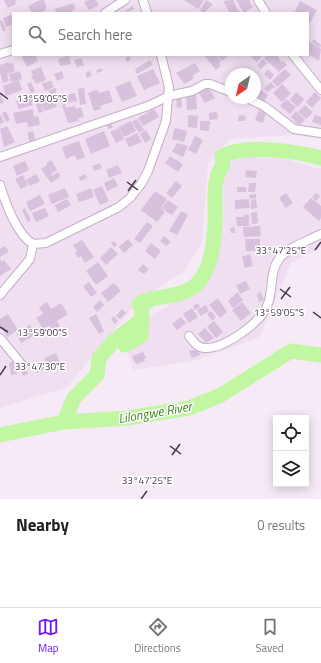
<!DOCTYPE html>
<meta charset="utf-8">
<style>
:root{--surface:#fff;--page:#f6f6f6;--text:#202124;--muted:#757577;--line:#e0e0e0;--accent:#6e18ff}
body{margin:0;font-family:"Titillium Web",sans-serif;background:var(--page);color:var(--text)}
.controls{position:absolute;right:12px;bottom:12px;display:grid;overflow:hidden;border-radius:0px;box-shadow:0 2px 10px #0003}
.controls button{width:36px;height:36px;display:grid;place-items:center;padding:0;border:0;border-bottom:1px solid var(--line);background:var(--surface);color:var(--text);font:20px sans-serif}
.compass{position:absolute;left:225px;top:68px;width:36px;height:36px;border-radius:50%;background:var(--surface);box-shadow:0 2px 10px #0003;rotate:215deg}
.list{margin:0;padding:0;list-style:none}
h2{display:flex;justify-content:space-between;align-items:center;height:52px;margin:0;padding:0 16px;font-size:17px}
h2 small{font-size:13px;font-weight:400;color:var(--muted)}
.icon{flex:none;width:22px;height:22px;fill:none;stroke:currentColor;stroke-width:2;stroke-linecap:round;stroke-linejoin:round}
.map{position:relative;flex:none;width:321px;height:499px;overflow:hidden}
.search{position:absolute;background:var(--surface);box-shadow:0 2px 10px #0003;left:12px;right:12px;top:12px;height:44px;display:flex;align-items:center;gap:10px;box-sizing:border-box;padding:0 14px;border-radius:0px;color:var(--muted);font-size:15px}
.sheet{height:108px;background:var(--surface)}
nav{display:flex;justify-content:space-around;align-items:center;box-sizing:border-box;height:56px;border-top:1px solid var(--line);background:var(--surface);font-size:11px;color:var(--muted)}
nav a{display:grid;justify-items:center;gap:2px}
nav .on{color:var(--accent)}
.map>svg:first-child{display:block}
</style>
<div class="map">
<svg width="321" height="499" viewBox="0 0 321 499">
<rect width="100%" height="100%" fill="#f5eaf6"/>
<path fill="#f0dff1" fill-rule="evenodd" d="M0,0h321v139l-27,-4 -64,4 -22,24 -6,79 -18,30 -24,14 -29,24 -64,77 -67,21zM13,13h295v42h-295zM231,74h24v24h-24z
M251,157l35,2 32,10 3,-1v80l-30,15 -32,75 -65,23 -60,9 -11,-29 25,-24 47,-27 19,-27 8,-26 2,-55 8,-22z"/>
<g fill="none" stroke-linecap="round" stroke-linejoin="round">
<path stroke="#c1f7a3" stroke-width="15" d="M114,341l26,-20
M125,345l16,-9 1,-26 -3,-6 4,-3 4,1 4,-3c10,-2 22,-3 33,-7 30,-10 32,-60 31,-86 0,-16 -1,-28 8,-41l-1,-9c24,-12 73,-5 99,2
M64,422l10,-24 23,-23 2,-17 15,-17
M0,435l64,-13 64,-4 61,-10 32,-13 70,-44 30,4"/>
</g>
<path fill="#d7c1dc" d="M4,0h14l-3,1 1,3 -8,4z
M40,0h4l3,7 -2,1 1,2 -6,3h-8l-4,-7z
M89,0h7l3,5 -10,5 -5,-8z
M184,0h20l-6,9z
M206,0l7,4 -9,9 -4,-3z
M233,0l6,12 -1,1h-8l-7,-12z
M236,0h13l4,7 -9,6z
M300,1l17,9 -9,16v-13h-14z
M74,3l1,6 -3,1 1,3h-17l-1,-4z
M133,6l1,3 -7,3 -1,-2z
M13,14v10l-7,3 -3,-9z
M2,20l4,10 -3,2 -3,-8v-3z
M314,39l7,6 -1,3 -8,-6z
M310,42l11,7 -2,12 -9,-6 -2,3v-13z
M25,55h13l-2,2 2,4 -11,6 -5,-10z
M69,55l2,9 -11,2 -2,-7z
M204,55h12l5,7 -2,2 2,2 -5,4z
M217,55h12l-7,6z
M251,55h12l-6,7 -7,-6z
M267,55h7l2,1 -7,7 -5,-5z
M277,55l4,7 2,-1 4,4 -8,7 -9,-9z
M129,56l2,4 -4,2 -2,-4z
M82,58l2,8h-5v2h-2l-3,-8z
M263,59l4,4 -6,6 -4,-4z
M150,60l3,5 -16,9 -2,-5z
M9,62v2l4,-1 2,8 -8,3 2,7 -6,2 -3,-10v-8z
M195,63l5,8 -8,5 2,2 -9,6 -9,-11z
M41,67l5,13 -10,4 -5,-8h2l-2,-5z
M102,68l1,3 -6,2 -1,-3z
M153,69l7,14 -16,7 -7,-14z
M268,69l6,6 -4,5 -6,-6z
M285,69l6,6 -14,12 -5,-6z
M20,71l2,8 -11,3 -2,-8z
M62,71l2,7 -7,3 -3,-7z
M90,71l2,5 -6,2v-6z
M19,80l3,10 -16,6 -3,-10z
M51,81l3,6 -9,4 -3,-8z
M130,81l7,15 -15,6 -7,-15z
M31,82l4,9 -4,2 -4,-9z
M271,82l4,5 -8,5 -3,-4z
M282,84l9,9 -9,9 -9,-9z
M207,85l8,13 -10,5 -7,-12z
M56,88v5l-6,1 -1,-4z
M84,88l2,16 -6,1 -2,-16z
M260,89l8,6 -5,8 -8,-6z
M97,90l2,3 10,-3 4,12 -13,4 1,3 -7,2 -6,-18z
M296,92l8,7 -6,8 -8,-7z
M315,92l6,6 -9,10 -6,-6z
M75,93l2,8 -4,1 -2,-2 1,2 -11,2 -1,-8z
M0,94l4,8 -4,2z
M186,94h10l1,15 -10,1z
M33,95l2,6 -3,1 1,3 -14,4 -3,-8z
M54,96l3,11 -13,4 -3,-8 2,9 -4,1 -4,-11z
M176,97h5l1,10 -5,1z
M286,99l10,8 -6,7 -10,-8z
M65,104l1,4 9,-2 1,3 5,-2 3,10 -6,1 1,3 -11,2 -6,-18z
M305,105l8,7 -7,7 -8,-7z
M33,109l1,8 4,-1 2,9 -12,2 -1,-5 -11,2 -3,-11z
M154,109l5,8 -16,9 -5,-8z
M259,110l7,3 -3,10 -8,-3z
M6,111l4,9 -4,2 -4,-9z
M296,111l9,9 -6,6 -8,-9z
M217,112l1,7 -9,1v-7z
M1,115l3,7 -4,2v-8z
M188,115l10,1 -1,12 -9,-1z
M239,115l7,1 -1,5h-7z
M315,115l6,2v8l-9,-3z
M137,119l7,11 -5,3 -7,-11z
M131,121l5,10 -12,6 -5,-10z
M200,121h10l-1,10 -9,-1z
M111,123l2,5 -5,1 -1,-4z
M7,126l8,16 -11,5 -4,-18z
M119,128l5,11 -8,4 -6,-11z
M175,128l12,3 -3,11 -12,-3z
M146,130l5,9 -6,4 -5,-9z
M33,131l3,10 -6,2 -3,-10z
M104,131l6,15 -19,8 -6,-15z
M137,133l5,9 -13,5 -4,-8z
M195,136l8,4 -7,14 -8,-4z
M79,141l6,16 -8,3 -2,-5 -9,4 -4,-12z
M177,143l11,3 -5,11 -11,-5z
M170,156l13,8 -5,8 -13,-9z
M51,160l6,10 -6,4 1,2 6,-4 3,4 -10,7 -10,-14 6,-4 -1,-2z
M25,161l4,9 -12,6 -4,-10z
M100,163l2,5 -8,3 -2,-5z
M118,165l4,8 -13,5 -3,-8z
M246,170l11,1 -1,7 -11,-1z
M36,174l4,7 -10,5 -4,-6z
M85,174l2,4 -7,3 -1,-4z
M23,175l5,10 -7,4 -6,-10z
M114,178l4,8 -11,5 -3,-8z
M176,181l6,5 -10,12 -6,-5z
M249,183h7l-1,9h-7z
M102,186l7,15 -9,4 -7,-15z
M237,187h9v5h-9z
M65,188l4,9 -17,7 -4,-9z
M91,188l3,9 -15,5 -3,-8z
M155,191l12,8 -6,9 4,4 -8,10 -16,-12z
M286,193l7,10 -7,5 -7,-10z
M316,193l4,3 -4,5 -4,-4z
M256,194v4l-6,1 -1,-4z
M40,195l5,9 -15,7 -4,-9z
M311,198l10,8v12l-2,3 -16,-14z
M67,199l4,6 -13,7 -3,-7z
M249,199l1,9 -15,1v-9z
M256,199l1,9 -6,1v-9z
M168,200l10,7 -6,8 -7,-4 2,-3 -3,2 -2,-2z
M25,208l6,12 -3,2 -6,-12z
M45,208l4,8 -13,6 -4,-9z
M181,211l7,4 -11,20 -8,-4z
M257,212l1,11 -6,1 -1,-11z
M243,215h6v11h-12l-1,-9h8z
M147,222l6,4 -13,17 -6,-4z
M260,226l1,10 -17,1 -1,-10z
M234,227l1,6h-4l-1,-5z
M164,236l7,6 -5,4 -6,-5z
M128,239l5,6 -9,8 -5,-6z
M245,239h15v12h-14z
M82,240l12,17 -9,6 -4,-7 -3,2 -3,-5 2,-2 -4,-6z
M114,241l3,4 -3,2 -3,-4z
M151,243l10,8 -6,8 -10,-8z
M5,246l4,6 -9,5v-8z
M111,247l7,7 -12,11 -6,-7z
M250,254l3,12 -8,2 -3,-11z
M0,259l2,3 2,-2 7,9 -11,7z
M98,262l10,14 -12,9 -10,-14z
M143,264l6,5 -5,5 -6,-4z
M246,281l4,8 -10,5 -4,-9z
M89,282l8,11 -6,4 -8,-11z
M114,283l7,8 -13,11 -7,-9z
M237,292l6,8 -10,8 -5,-7z
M261,292l3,8 -5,2 -2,-8z
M218,298l9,14 -7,6 -11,-13z
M100,300l4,5 -7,7 -4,-5z
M47,302l4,7 10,-6 7,11 -11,7 3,5 -8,5 -3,-5 -6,3 -7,-11 7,-4 -4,-7z
M242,302l9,11 -10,8 -9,-11z
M198,303l2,4 -5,3 -2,-4z
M206,305l3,6 -8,5 -4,-6z
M192,308l6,9 -9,6 -6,-9z
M122,309l4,4 -6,6 -4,-3z
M211,311l5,6 -4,4 -5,-7z
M8,314l10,16 -11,7 -7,-12v-6z
M96,314l8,17 -5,3 -10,-16z
M114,316l4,5 -3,3 -4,-5z
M181,317l5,6 -9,7 -5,-6z
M214,321l9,11 -7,6 -9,-11z
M30,325l5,10 -14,8 -5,-10z
M205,328l9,10 -8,5 -8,-9z
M198,349l2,6 -8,3 -3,-7z
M143,352l3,6 -2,1 1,2 -9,3 -4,-8z
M56,353l4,11 -12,5 -4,-11z
M14,361l3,13 -6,1 -2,-12z
M44,361l3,7 -11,5 -3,-7z
M25,368l3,6 -5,2 -3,-7z"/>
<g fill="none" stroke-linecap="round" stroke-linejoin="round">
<defs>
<path id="minor" d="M143,0l4,13
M258,0l8,13
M105,13l20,-13
M0,54l13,-4
M293,55l28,35
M247,98l17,8 30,23 27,4
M0,157l148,-51 21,-10 23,-5 13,-7h5l21,8
M0,185c5,17 17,50 33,59l13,-1 73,-36 11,-9 11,-14 7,-13 18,-50 3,-34 -8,-32
M0,295l30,-36 3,-15
M189,336c4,5 8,12 16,12 19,1 55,-25 62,-42 7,-14 2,-34 12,-47 9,-12 29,-18 42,-25
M0,338l22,27"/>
</defs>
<use href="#minor" stroke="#c3aec6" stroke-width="10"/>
<use href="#minor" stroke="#fff" stroke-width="8"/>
</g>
<path fill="none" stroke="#48374b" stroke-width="1.5" d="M0,93l8,6M127,182l11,8M128,191l8,-11M315,250l6,-8M280,289l11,8M281,299l9,-12M313,312l8,6M0,327l8,5M0,375l6,-9M170,446l11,8M172,455l8,-11M141,499l6,-8"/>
<g text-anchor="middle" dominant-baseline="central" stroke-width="3" stroke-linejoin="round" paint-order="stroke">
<g font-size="13" font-style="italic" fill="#42831f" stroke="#fff">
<text transform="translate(155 412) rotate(-10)">Lilongwe River</text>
</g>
</g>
<g font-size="10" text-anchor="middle" fill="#48374b" stroke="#fff" stroke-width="3" stroke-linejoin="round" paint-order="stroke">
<text x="42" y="102">13°59'05"S</text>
<text x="281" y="254">33°47'25"E</text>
<text x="279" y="316">13°59'05"S</text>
<text x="42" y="336">13°59'00"S</text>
<text x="40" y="370">33°47'30"E</text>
<text x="147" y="484">33°47'25"E</text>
</g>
</svg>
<div class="controls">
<button><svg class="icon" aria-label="locate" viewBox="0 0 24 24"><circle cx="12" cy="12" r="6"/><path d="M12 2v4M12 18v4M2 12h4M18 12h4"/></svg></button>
<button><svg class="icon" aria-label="layers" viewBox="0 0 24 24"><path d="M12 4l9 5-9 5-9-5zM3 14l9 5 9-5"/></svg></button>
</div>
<svg class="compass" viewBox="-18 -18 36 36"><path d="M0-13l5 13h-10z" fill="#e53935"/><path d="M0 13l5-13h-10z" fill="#757577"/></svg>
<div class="search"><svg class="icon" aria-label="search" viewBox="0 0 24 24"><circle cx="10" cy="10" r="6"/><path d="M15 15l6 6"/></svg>Search here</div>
</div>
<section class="sheet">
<h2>Nearby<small>0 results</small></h2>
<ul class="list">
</ul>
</section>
<nav>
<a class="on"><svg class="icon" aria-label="map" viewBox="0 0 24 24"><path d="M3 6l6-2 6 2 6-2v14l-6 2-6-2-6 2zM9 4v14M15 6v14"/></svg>Map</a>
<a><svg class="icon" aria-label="directions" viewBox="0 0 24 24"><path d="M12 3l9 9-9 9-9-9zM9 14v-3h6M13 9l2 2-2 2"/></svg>Directions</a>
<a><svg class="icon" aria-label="saved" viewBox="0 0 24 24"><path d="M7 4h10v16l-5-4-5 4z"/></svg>Saved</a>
</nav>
